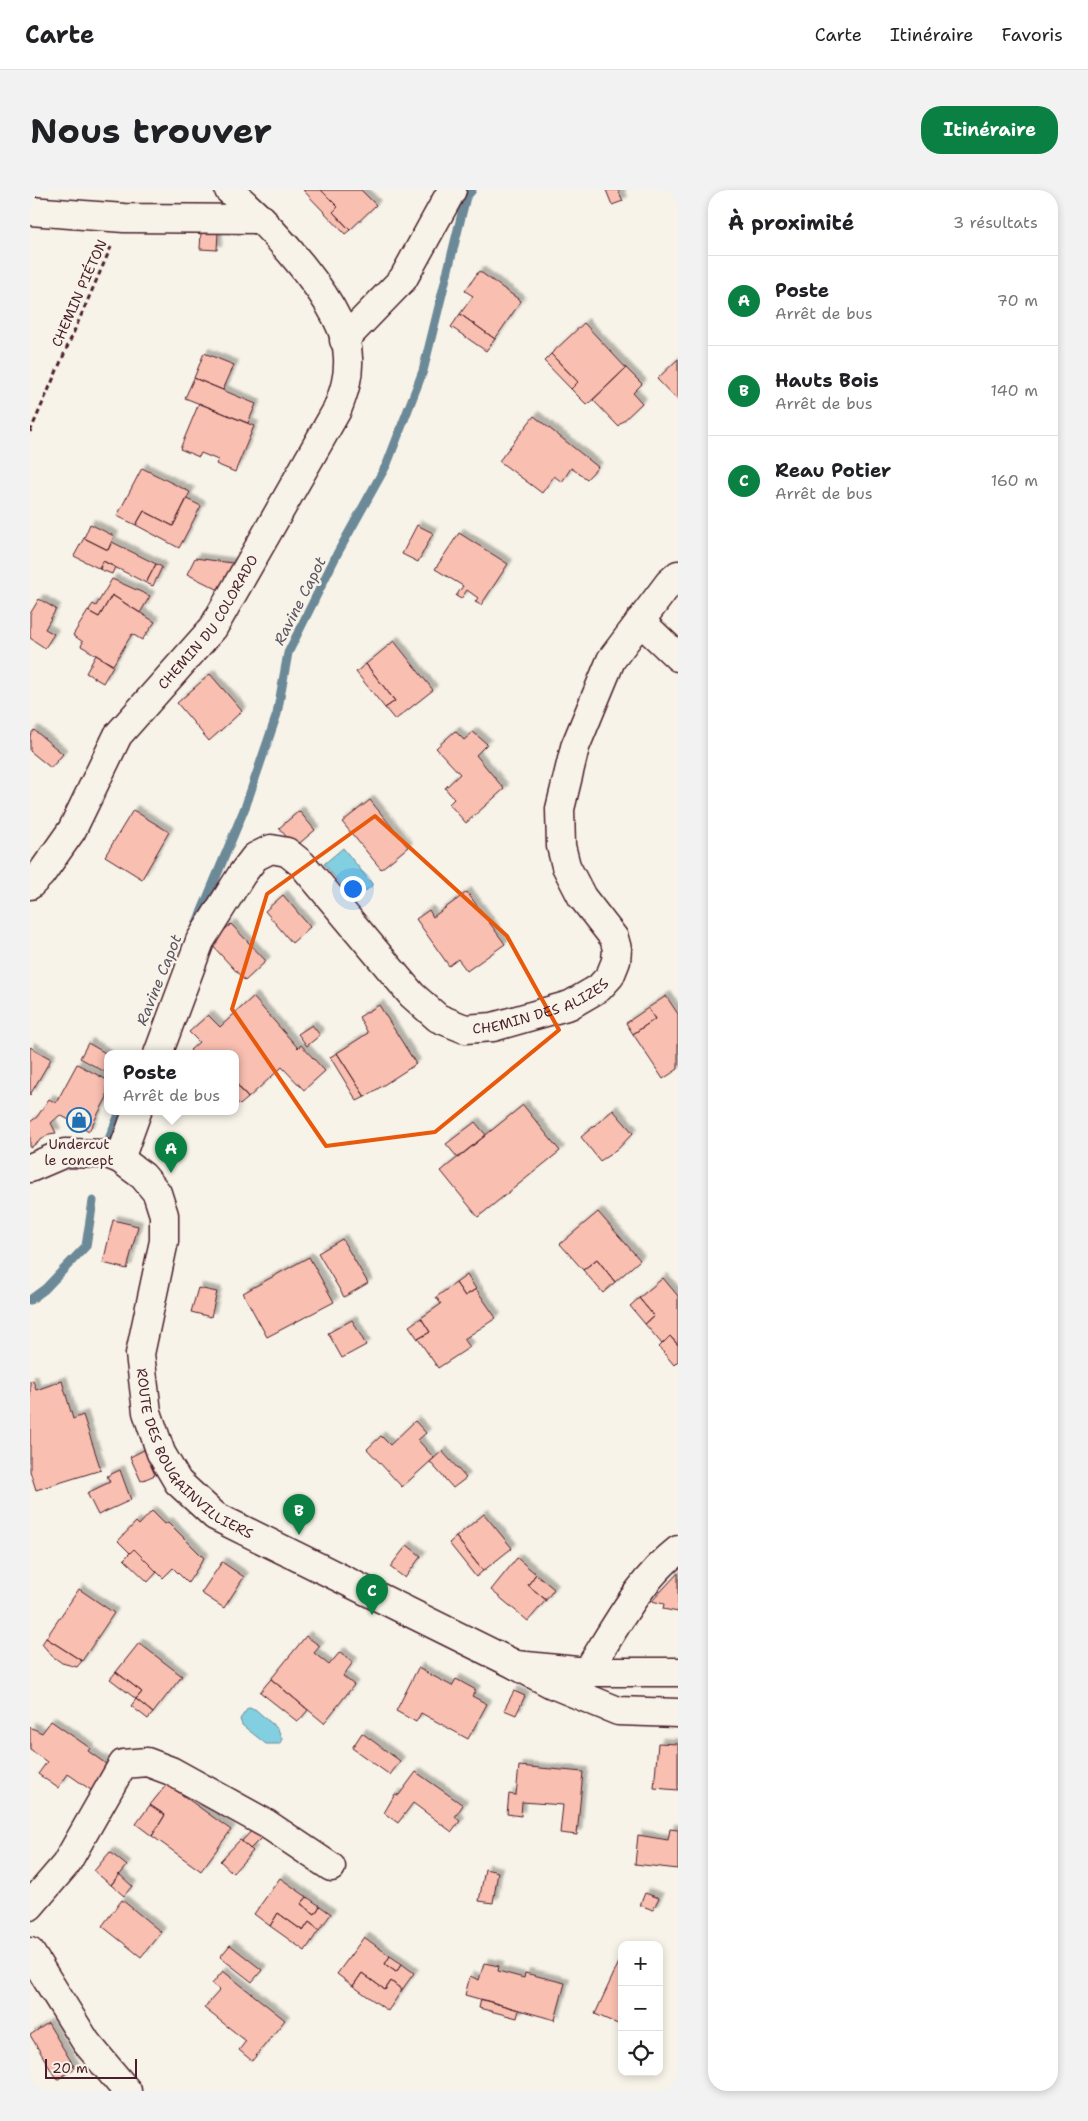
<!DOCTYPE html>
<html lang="fr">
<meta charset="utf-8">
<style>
:root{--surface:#fff;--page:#f2f2f2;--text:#202124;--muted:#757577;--line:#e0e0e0;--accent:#0b8043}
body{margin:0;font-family:"Shantell Sans",sans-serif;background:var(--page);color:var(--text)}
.controls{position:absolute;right:15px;bottom:15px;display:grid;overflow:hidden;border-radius:10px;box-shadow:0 2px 8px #0003}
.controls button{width:45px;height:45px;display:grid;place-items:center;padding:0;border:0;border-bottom:1px solid var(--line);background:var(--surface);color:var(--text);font:25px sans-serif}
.scale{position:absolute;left:15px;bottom:12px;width:92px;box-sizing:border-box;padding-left:5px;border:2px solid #4a1f2b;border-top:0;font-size:14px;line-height:18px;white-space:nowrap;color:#4a1f2b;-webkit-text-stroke:4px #f7f3e8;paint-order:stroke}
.you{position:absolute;left:322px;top:698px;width:18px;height:18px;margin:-12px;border:4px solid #fff;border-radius:50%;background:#1a73e8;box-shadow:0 0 0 8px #1a73e833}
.badge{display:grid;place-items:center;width:32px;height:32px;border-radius:50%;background:var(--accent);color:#fff;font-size:16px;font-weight:700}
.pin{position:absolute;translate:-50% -41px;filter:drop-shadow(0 1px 2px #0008)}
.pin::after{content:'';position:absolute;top:26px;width:18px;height:15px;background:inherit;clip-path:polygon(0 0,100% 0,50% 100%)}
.popup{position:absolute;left:74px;top:860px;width:135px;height:65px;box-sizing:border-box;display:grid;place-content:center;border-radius:10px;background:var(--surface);filter:drop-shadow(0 1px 4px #0005);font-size:16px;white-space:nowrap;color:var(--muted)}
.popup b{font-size:19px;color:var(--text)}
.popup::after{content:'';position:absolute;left:50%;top:100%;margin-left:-10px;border:10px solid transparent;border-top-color:var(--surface)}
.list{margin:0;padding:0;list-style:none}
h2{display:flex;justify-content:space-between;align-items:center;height:65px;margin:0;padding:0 20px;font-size:21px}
h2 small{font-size:16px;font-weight:400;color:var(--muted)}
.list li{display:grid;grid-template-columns:32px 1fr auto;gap:15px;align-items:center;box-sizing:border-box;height:90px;padding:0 20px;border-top:1px solid var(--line)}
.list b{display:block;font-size:19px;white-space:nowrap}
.list p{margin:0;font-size:16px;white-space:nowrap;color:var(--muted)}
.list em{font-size:16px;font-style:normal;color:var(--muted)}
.icon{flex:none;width:28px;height:28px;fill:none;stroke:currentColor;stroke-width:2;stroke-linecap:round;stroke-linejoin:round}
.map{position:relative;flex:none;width:648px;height:1901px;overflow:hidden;border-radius:20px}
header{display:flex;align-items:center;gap:30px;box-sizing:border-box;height:70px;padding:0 25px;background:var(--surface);border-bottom:1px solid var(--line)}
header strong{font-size:24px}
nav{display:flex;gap:28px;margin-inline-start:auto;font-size:18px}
.intro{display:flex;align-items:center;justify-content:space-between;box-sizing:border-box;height:120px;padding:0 30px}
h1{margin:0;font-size:35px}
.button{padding:12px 22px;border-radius:20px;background:var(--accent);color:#fff;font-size:18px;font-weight:700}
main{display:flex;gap:30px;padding:0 30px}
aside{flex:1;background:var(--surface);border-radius:20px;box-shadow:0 2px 8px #0003}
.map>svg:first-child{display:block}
</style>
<header>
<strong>Carte</strong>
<nav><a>Carte</a><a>Itinéraire</a><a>Favoris</a></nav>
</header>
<div class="intro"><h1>Nous trouver</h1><a class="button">Itinéraire</a></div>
<main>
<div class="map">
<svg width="648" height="1901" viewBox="0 0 648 1901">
<defs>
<filter id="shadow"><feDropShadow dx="4.5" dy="-4.5" stdDeviation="1" flood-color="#0004"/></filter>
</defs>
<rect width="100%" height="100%" fill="#f7f3e8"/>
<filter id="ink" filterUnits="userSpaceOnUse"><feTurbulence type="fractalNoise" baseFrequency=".02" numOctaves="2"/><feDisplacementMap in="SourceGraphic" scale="10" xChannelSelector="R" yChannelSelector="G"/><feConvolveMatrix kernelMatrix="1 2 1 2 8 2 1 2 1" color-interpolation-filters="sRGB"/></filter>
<g filter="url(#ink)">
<path fill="#82cfe1" stroke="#6c8998" d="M313,658l30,37 -19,15 -30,-36z
M218,1518l7,1 23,20 4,10 -2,5h-14l-24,-19 -2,-6z"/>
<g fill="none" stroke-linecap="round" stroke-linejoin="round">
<path stroke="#6c8998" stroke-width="9" d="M166,735l50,-120 31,-91 11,-61 49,-99 50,-90 36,-93 43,-174 6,-7
M79,949l11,-27
M0,1110l15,-11 41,-43 7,-45"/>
</g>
<path fill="#f9bfb0" stroke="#4a1f2b" filter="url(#shadow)" d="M273,0h18l17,17 -5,5 17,18 -5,4z
M291,0h40l15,15 -26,25 -17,-18 5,-5z
M576,0h12l5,11 -11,4z
M171,42h17l-1,18 -17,-1z
M449,81l42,30 -26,38 -35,-25 13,-18 -8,-5z
M430,124l35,25 -9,12 -35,-24z
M554,133l42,45 -39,37 -16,-16 7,-7 -27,-28z
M174,163l30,12 -11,25 -29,-12z
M521,164l27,28 -7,7 -27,-28z
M648,169v42l-21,-22z
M596,178l16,16 -9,9 9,10 -24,23 -25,-26z
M164,188l62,26 -8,19 -63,-25z
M169,213l55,23 -19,46 -19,-8 2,-4 -17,-7 -2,4 -19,-8z
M504,226l64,51 -11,12 -16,-11 -9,14 -8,-6 -12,17 -43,-32z
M112,278l48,24 -17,34 -29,-15 -8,14 -19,-9z
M157,309l14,7 -22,42 -43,-23 8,-14 29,15z
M60,334l24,12 -6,14 -24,-12z
M387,335l16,8 -15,29 -16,-8z
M429,343l49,31 -27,41 -6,-3 3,-4 -11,-8 -6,9 -5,-3 7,-10 -28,-17z
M54,348l24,12 4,-8 44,22 -10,19 -43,-22 -3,8 -26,-13z
M165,368l45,6 -15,29 -38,-19z
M73,371l12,6 -3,7 -13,-5z
M126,374l6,3 -9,19 -7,-3z
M82,389l38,17 -10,17 -28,-18 -13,22 -11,-6 5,-7 3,2z
M82,405l43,27 -13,18 -10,-6 -19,31 -32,-19 2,-4 -10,-7 15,-24 11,6z
M9,409l17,10 -11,20 9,5 -9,14 -15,-10v-24z
M364,451l39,49 -38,30 -10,-12 10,-7 -29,-37z
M66,465l17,11 -10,17 -17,-10z
M336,474l29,37 -10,7 -29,-36z
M180,484l32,37 -33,30 -32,-38z
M4,540l29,24 -12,14 -21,-17v-16z
M425,541l9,9 9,-8 14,12 -11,11 28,34 -38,34 -17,-19 5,-5 -9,-11 15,-14 -24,-26z
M340,610l38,47 -27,22 -39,-47z
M103,620l36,22 -27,47 -37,-23z
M269,621l16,19 -20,17 -16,-19z
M437,702l38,52 -38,27 -9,-12 -9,7 -33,-47 13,-9 4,7z
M253,705l27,32 -18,16 -27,-32z
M201,734l35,37 -21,20 -35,-38z
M636,806l12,18v55l-15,10 -30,-45 22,-15 -7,-11z
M223,807l45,51 3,-3 24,26 -21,19 -22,-23 -34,31 -13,-16v-28h-41l-4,-4 9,-8 -10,-10 19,-17 12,12z
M349,815l37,59 -51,33 -28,-44 31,-20 -9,-16z
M618,818l7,11 -22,15 -7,-11z
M282,835l8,10 -13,11 -9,-12z
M58,853l19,11v19l-27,-15z
M0,857l21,12 -21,36z
M307,863l28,44 -8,4 -27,-44z
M47,874l30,16v17l-18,34 -29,-16 -9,8 5,10 -7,1 -19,14v-26l7,-5 12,-18 7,4z
M205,892l13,16 -8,7 -5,-5z
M493,915l37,46 -82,66 -37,-46z
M583,920l20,23 -16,17 -17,11 -19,-24z
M445,932l11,13 -28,23 -12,-14z
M568,1022l42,48 -25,22 -18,-23 -14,11 -23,-26z
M83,1030l25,6 -11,43 -24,-6z
M312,1049l26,44 -24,14 -26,-44z
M279,1067l25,45 -67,35 -24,-44z
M567,1069l18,23 -12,11 -20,-23z
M437,1085l9,14 -11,7 -9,-13z
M633,1088l15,18v49l-8,-9 -8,8 -17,-20 9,-8 -15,-18z
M426,1093l9,13 11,-7 20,29 -32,21 6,8 -32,21 -20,-29 12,-7 -9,-14 20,-14 -5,-7z
M168,1098l19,4 -6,25 -20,-5z
M609,1108l15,18 -9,8 -15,-18z
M391,1128l9,14 -12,7 -9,-13z
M322,1130l14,25 -24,13 -14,-25z
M640,1146l8,9v16l-4,4 -15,-18z
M3,1190l3,10 26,-9 11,38 10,-4 18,55 -65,20 -6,-19v-90z
M385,1231l11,12 -8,7 16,18 -32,29 -35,-38 14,-13 9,9z
M114,1260l11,25 -14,6 -11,-24z
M412,1261l24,27 -13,10 -23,-26z
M90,1280l11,30 -33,15 -11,-22 23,-11 -3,-6z
M122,1321l13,13 3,-2 36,36 -16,25 -15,-15 -10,10 -29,-29 -4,4 -12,-12 18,-19 3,3z
M454,1324l28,34 -29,23 -27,-34z
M426,1347l27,34 -7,6 -27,-34z
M377,1355l14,11 -16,22 -15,-11z
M104,1359l23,23 -9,10 -24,-23z
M487,1368l19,16 -8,11 18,15 -18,21 -37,-31z
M192,1372l22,15 -20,31 -23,-15z
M648,1383v39l-15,-3 1,-5 -12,-3z
M506,1384l18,15 -8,11 -18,-15z
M49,1399l35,24 -32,48 -36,-23z
M276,1446l14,10 -6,7 15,12 11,-13 13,10 -10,14 11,9 -30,38 -53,-44z
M16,1448l36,23 -5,6 -15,-4 -10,-7 -10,-12z
M109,1453l43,33 -29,37 -17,-14 6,-7 -26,-20z
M388,1478l34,18 4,-7 20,11 -4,6 15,8 -19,35 -47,-26 -5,9 -20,-11z
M86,1482l26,20 -6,7 -26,-20z
M241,1489l37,31 -10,12 -38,-30z
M484,1501l11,5 -9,19 -12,-5z
M106,1509l17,14 -5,6 -17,-13z
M21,1531l39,27 -2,3 28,20 -18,24 -30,-21 -10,14 -20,-14 9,-12 -17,-12v-23l12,6z
M332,1543l38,28 -10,14 -38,-27z
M628,1553l20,1v46l-24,-2z
M489,1576l64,6 -6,63 -17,-2 3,-28 -41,-3 -1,14 -14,-2 2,-20 7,1z
M386,1582l47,33 -8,12 5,4 -8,11 -39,-29 -15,20 -14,-10 11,-19 4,1z
M137,1594l64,46 -30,41 -49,-35 13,-21 -15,-10z
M120,1615l15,10 -13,21 -16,-12z
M224,1638l9,8 -13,13 -8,-8z
M640,1639l8,1v39l-43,-5 3,-29 30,5z
M210,1650l13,11 -20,22 -13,-12z
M80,1662l17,14 -16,19 -17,-14z
M455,1679l13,3 -5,31 -14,-2z
M89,1684l13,12 -8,10 -13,-11z
M250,1688l27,19 -6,7 14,10 5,-8 11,8 -12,16 -10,-8 -6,9 -25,-18 -8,13 -16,-12z
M615,1703l14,5 -6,12 -13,-5z
M277,1707l13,9 -5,8 -14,-10z
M92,1710l39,32 -20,25 -39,-31z
M248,1723l25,18 6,-9 10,8 -14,21 -35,-25z
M334,1747l26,19 -5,8 11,8 6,-8 12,9 -12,17 -11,-9 -6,9 -23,-17 -9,13 -16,-12z
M200,1755l32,25 -10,12 -32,-25z
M360,1766l12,8 -6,8 -11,-8z
M590,1770l2,61 -2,4 -25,-11z
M454,1773l15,3 -1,5 26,7 1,-5 40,10 -10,37 -90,-25 5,-19 9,4z
M193,1781l62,49 -33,41 -13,-11 7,-9 -42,-33 16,-18 -8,-6z
M332,1783l23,17 6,-9 11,9 -14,21 -35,-25z
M451,1809l38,11 -2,8 -38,-10z
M18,1833l27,45 -18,12 -27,-45z"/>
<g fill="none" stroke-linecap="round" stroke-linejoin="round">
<defs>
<g id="street">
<path d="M0,21l94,7 138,1"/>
<path d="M314,150l59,-61 49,-89"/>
<path d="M610,431l38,36"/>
<path id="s1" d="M0,695l11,-11 31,-44 46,-95 95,-107 124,-218c7,-18 12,-33 11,-52 0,-52 -81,-135 -119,-168"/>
<path id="s2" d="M128,864l42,-113 42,-67 13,-17 16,-8 16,3 15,12 110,131 26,23 27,11 28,-2 77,-22 29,-17 11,-12 6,-15 1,-12 -3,-11 -32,-41 -16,-31 -5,-20 -1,-37 15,-62 36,-87 58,-77 9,-8"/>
<path d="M90,969l17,-47"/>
<path d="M486,1475l36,19 66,27 60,2"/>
<path d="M557,1482c27,-42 51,-91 91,-122"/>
<path d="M0,1716l36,-42 57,-100 24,-2 24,9 96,53 64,43"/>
</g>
<g id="secondary">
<path id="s3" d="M0,978l35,-15 42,1 13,5 23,17 14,17 7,22v26l-24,113 7,58 14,41 17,29 37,34 301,149 71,7h91"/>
<path d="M0,1762l56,90 41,49"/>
</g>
</defs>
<use href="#street" stroke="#4a1f2b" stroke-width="31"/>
<use href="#secondary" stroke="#4a1f2b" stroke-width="31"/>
<path stroke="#4a1f2b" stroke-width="3" stroke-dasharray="5 4" stroke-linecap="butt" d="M0,242l81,-185"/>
<use href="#street" stroke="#f7f3e8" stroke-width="28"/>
<use href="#secondary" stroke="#f7f3e8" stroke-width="28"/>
</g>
</g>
<path fill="none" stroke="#e8590c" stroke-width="4" stroke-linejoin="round" d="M345,626l132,120 52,94 -124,102 -109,14 -94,-137 35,-115z"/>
<defs>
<symbol id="shop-ring" viewBox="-11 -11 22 22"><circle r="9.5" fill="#f7f3e8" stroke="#1f6fb2" stroke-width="1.5"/><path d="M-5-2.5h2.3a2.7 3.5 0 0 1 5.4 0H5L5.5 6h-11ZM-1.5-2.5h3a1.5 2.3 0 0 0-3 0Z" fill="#1f6fb2"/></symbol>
</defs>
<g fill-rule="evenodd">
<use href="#shop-ring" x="35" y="916" width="28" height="28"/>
</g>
<g text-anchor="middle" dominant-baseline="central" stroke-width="5" stroke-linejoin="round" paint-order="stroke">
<g font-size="14" fill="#4a1f2b" stroke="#f7f3e8">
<text transform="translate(49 103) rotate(-66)">CHEMIN PIÉTON</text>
<text stroke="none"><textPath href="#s1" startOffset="320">CHEMIN DU COLORADO</textPath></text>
<text stroke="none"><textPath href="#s2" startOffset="589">CHEMIN DES ALIZES</textPath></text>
<text stroke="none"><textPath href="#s3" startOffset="430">ROUTE DES BOUGAINVILLIERS</textPath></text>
</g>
<g font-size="14" fill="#4a1f2b" stroke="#f7f3e8">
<text x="49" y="954">Undercut<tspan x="49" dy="16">le concept</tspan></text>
</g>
<g font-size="15" font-style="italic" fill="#5b5462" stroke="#f7f3e8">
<text transform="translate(270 411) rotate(-63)">Ravine Capot</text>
<text transform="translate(129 790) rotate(-68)">Ravine Capot</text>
</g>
</g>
</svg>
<div class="controls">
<button>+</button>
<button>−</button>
<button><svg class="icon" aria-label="locate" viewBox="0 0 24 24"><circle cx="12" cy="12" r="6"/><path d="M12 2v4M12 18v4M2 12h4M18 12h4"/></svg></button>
</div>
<div class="scale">20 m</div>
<div class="you"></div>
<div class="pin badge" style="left:141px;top:983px">A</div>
<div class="popup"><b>Poste</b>Arrêt de bus</div>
<div class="pin badge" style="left:269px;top:1345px">B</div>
<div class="pin badge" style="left:342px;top:1425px">C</div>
</div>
<aside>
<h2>À proximité<small>3 résultats</small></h2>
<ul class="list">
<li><span class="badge">A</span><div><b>Poste</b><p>Arrêt de bus</p></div><em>70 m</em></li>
<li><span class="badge">B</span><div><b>Hauts Bois</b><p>Arrêt de bus</p></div><em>140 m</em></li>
<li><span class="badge">C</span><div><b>Reau Potier</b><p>Arrêt de bus</p></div><em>160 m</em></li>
</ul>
</aside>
</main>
